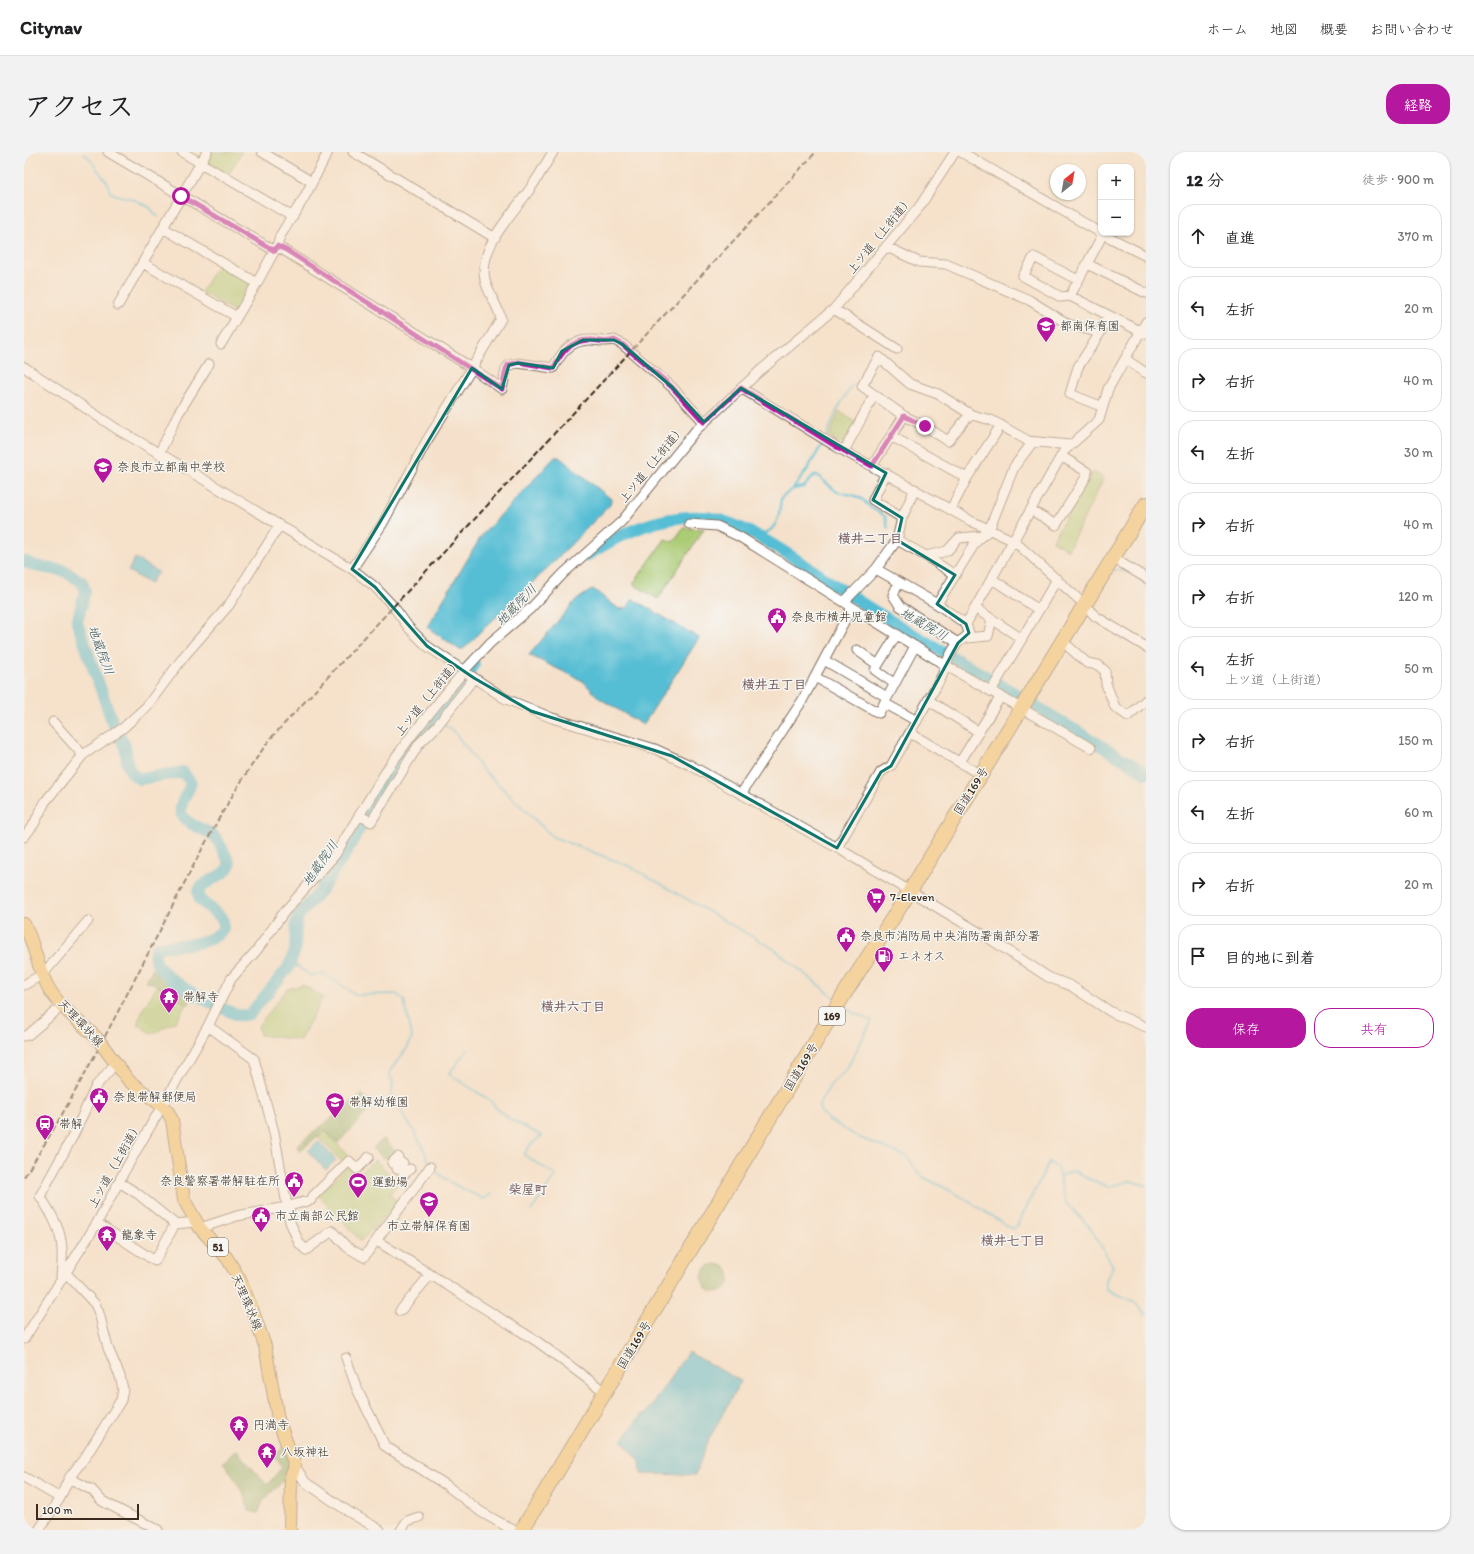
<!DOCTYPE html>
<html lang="ja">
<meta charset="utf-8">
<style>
:root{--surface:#fff;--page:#f2f2f2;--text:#202124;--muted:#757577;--line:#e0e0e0;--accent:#b5179e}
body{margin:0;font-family:Itim,"Klee One",sans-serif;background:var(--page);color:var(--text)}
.controls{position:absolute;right:12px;top:12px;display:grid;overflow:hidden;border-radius:8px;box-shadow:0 1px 3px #0004}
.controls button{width:36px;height:36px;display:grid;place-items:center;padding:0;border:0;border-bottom:1px solid var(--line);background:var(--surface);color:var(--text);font:20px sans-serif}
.compass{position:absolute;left:1026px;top:12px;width:36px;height:36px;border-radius:50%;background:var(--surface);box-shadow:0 1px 3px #0004;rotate:31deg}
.scale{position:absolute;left:12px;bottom:10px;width:103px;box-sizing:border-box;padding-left:4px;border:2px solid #3b2a1e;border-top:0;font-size:11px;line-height:14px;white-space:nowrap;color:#3b2a1e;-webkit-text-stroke:3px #f6f6f2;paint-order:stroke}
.stop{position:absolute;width:12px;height:12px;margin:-9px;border:3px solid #b5179e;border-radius:50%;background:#fff}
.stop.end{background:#b5179e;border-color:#fff;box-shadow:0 1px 4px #0008}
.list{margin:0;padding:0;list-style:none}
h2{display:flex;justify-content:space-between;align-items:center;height:52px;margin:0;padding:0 16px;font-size:17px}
h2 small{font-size:13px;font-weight:400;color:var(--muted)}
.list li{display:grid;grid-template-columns:26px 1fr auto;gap:12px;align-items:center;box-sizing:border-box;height:64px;margin:0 8px 8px;padding:0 8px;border:1px solid var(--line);border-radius:16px}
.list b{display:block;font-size:15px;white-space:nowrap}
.list p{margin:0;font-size:13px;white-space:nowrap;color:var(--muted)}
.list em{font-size:13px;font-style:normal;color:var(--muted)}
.actions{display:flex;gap:8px;padding:12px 16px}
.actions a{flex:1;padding:9px 0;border:1px solid var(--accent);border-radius:16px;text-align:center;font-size:14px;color:var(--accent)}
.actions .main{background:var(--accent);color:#fff}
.icon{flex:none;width:22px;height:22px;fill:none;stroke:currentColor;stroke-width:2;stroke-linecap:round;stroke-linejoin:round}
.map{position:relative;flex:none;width:1122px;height:1378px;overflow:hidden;border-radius:16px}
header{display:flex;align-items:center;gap:24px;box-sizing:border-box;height:56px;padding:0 20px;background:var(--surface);border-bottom:1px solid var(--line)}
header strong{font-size:19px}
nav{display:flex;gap:22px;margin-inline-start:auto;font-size:14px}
.intro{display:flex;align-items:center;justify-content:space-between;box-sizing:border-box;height:96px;padding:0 24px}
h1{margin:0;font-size:28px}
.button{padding:10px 18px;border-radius:16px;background:var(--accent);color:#fff;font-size:14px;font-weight:700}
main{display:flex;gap:24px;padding:0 24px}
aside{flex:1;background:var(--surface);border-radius:16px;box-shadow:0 1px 3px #0004}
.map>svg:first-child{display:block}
</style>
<header>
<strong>Citynav</strong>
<nav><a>ホーム</a><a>地図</a><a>概要</a><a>お問い合わせ</a></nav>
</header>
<div class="intro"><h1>アクセス</h1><a class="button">経路</a></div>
<main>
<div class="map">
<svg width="1122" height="1378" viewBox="0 0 1122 1378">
<rect width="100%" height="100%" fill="#f6f6f2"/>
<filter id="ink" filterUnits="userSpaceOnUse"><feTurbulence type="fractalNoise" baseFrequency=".025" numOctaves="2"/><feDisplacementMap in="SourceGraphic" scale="8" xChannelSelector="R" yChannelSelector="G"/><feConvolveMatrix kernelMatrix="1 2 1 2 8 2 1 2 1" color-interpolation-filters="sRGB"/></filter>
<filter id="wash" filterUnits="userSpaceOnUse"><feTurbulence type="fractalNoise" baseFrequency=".012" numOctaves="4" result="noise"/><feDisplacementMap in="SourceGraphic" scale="16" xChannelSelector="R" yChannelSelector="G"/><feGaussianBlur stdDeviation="0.9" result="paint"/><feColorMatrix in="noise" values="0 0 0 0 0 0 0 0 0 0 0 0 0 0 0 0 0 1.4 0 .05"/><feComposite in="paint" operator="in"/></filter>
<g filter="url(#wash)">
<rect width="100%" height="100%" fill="#f5e1cb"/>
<path fill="#abcb74" stroke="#737a49" d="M187,0h31l-14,23 -20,-12 -1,-4z
M194,112l32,19 2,4 -14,23 -4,1 -33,-19z
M815,259l17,12 -9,19 -7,1 -11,-7z
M1069,320l11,6 -36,72 -16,-9z
M659,376l21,1 -46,70 -25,-15 32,-45 8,3z
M134,833l29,18 -11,18 -24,13 -15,-10 7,-17z
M279,833l20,12 -23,43 -40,-5 -2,-9 29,-37z
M301,979l24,25 -7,6 -24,-25z
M351,1008l24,23 -10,11 9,8 -37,39 -43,-46 31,-30 11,8z"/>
<path fill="#88af66" stroke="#626c42" d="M130,815l10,12 29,19 -5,7 -35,-22 -8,-1z
M338,942l11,11 -35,38 -13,-13 -26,22 -2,-7z
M359,986l16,17 -8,8 -5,-6 -2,2 -11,-11z
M678 1126a14 14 0 1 1 28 0a14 14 0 1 1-28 0Z
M259,1295l8,16 -4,14 -24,24 -5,12 -9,-2c-4,-19 -15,-33 -26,-49l13,-12 31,35 15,-18 -4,-7 -5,-3z"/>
<path fill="#57bed4" stroke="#497479" d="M531,305h4l52,42 -1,6c-42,42 -83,85 -128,125 -8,7 -13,17 -22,20l-33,-23 55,-92z
M111,406l23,14 -8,12 -22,-13z
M569,437l26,20 8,-1 6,-9 66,39 -56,87 -44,-27 -16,-17 -54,-26 46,-54z
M294,989l18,19 -10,10 -18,-19z
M664,1200l53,29 -32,58 -14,36 -54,-1 -1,-13 -18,-20 19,-26 5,-2z"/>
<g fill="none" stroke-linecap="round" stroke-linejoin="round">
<path stroke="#57bed4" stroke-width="2" d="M60,2l4,3 19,25 3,10 6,3 17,4 16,8 9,10
M802,285l10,-25 16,-27
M769,337l14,-19 17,-29
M735,385c20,-9 20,-19 22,-39l12,-9 11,-2 10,-12 4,1 19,16 16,3 10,5 8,8 14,8 3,13
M1089,418l15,2
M1115,426l7,8
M409,565l5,4
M418,571l13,10 27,36 71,68 76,29 145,83 62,50
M267,810l20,14 10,-3 27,16 7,6 41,-1 8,6c1,8 8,32 8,37 -2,13 -18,24 -23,37l4,8 -2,15c11,15 21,30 30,47 4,6 5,14 9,20 12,17 35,26 54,35l7,-5
M820,854l7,6 21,9 -26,49 -15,14 -12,20 1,7 9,9 29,17 50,20 9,15 6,5 34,17 55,35 5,-3 32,-64 8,6 9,35 23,23 24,40 -7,14v9l27,12 13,13
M443,898l-18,24 42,27 5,7 15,12 31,16 -12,9 -6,10 32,20 -25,36
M1035,1024l16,-5 7,5 27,11 20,-6 17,4"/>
<path stroke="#57bed4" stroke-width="12" d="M562,404c35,-23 75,-42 118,-39 47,4 119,63 161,88 49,31 101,59 151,89
M0,409l11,5 29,5 18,11 3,9 -8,31 36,102c4,7 9,15 12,23 3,14 0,25 15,32l43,-7 8,11c-2,9 -12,19 -10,29 3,13 22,16 32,23 6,5 13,21 17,29 -6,15 -28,15 -32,29l2,7 23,19v10c-13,18 -44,15 -65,18 -19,23 51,55 66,62 5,2 9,5 14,6 5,1 8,0 12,-1l38,-46 7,-18 1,-25 3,-10 19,-21 24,-35 57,-99 65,-80 10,-16
M1008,552l114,69"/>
</g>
</g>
<g filter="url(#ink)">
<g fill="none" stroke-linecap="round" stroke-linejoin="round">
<defs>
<path id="minor" d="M84,0l167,99
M158,0l111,65
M238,0l50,30
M329,0l142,86
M937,0l142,82 43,22
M139,76l94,55
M1079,82l-33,62 76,38
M253,94l195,122 29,-49c-3,-14 -13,-25 -16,-39 -7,-35 30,-68 47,-94 8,-11 14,-23 21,-34
M863,95l32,15 27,2 83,36 39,24 32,9
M119,111l94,54
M1063,112l59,29
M1046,144l-9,1 -38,-21 11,-19 44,23
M94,153l89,-153
M810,157l63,40
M197,192l36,-61 20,-37 3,-10 24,-38 24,-46
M1101,207l21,14
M0,215l93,62 66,38 169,102 23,18 18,19 16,22 18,18 77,52 48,20 103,31 35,16 151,85 146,87 61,40 23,9 40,26 35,15
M717,236l96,59 134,74 43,20 71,64 10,11 51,31
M1079,255l-33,-13 8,-27 22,-34 8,-18
M880,264l-42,-30 17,-29 31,27 28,10 34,21
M867,284l76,42
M1003,289l43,4
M137,298l17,-36 31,-50
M820,299l30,-56
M848,314l32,-50 21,10 23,15 18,-22 6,-4 19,5 41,23 -18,24 -25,63 -14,13 -38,61
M862,321l-13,27 29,18
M927,357l16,-31 34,-53
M1007,358l25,15 30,-48 1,-5 -26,-16
M665,372l28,2 23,11 205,128 146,83
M873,388l29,16 21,-5 12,-13 23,-2
M902,404l29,19
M1089,406l33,20
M328,417l31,-46 43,-81 46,-74 30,21 4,-20 3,-4 9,-2 35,5c9,-16 18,-29 39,-28 8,1 14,2 22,0l8,4 50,43 32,35
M852,417l61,35 29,20
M968,427l47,31
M875,430l-6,13 7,11 58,37
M820,450l32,-33 21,-29 5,-22 13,-29
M951,456l47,31
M942,486l22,-2 4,-17
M1038,489l25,22 11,2 7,6 1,13 9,23 13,9 18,-16
M833,498l21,15
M800,508l63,37
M791,525l64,36 36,-67
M871,532l-20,-14 22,-36
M967,539l66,-112
M904,548l51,32
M860,551l33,18
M29,570l30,33
M886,581l71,42
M936,610l41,-66
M717,642l61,-93 50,-94
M337,664l10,6 48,-78 18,-18 37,-48
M0,685l10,-13 11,-22 38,-47 40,-27 24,-22 38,-51 44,-50 50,-79
M813,696l44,-76 10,-6 51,-90c3,-10 8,-23 15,-32 4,-5 9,-5 12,-11l-3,-9 98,-173 35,-31 9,-31 38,-67
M0,833l19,-11 45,-53
M184,874l46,33 20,73 16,90 9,21 7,7 26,-19 15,16 17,10 66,-90
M0,884l4,-1 35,-30
M368,1011l6,-6
M373,1017l6,-6
M379,1023l7,-6
M95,1030l19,12 37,30 21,-2
M289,1044l36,-35 8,8 12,-12
M73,1071l58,38 20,-37
M176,1076l37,-12 49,-9 25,-7
M353,1089l161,101 67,50
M37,1124c4,-36 -1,-50 -21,-80l34,-62 22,-48 19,-22
M376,1159l30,-36
M0,1187l73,-116 27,-51 84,-146 23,-47 26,-29 28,-39 50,-56 53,-87 24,-33 52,-64 26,-28 41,-35 33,-35 58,-52 74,-91 65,-60 73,-61 86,-103 35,-54
M322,1206l11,31 28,57 61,39 35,27 32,18
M271,1314l10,16 44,30 31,18
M0,1325l36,21
M45,1326l23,12 10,11 56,29
M15,1378l21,-32 9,-20 17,-22 35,-56 2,-11 -3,-13 -12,-28 -9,-35 -4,-9 -30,-32
M377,1378l6,-9 12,-4"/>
<path id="major" d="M0,772c11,20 13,43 24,63 11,20 33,36 49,51
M84,901l21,28 33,25 6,6 4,8 12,80 16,28 27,30 12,20 13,31 13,37 13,73 17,47 -4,11 -1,53"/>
<path id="highway" d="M498,1378l321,-534 67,-105 236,-387"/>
</defs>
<use href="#minor" stroke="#7c6a5b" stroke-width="11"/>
<use href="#major" stroke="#7c6a5b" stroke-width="14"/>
<use href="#highway" stroke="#7c6a5b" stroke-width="16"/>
<use href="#minor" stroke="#fff" stroke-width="9"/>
<use href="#major" stroke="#f3c26a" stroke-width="12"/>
<use href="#highway" stroke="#f3c26a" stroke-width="14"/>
<path stroke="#3b2a1e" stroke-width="2" stroke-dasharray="6 3" stroke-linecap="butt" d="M0,1025c54,-84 98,-174 144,-262 31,-61 62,-122 103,-177l545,-586"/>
<defs>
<path id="major-bridge" d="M73,886l11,15"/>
</defs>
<use href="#major-bridge" stroke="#7c6a5b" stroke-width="14" stroke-linecap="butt"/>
<use href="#major-bridge" stroke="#f3c26a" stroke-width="12"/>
</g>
</g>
<g fill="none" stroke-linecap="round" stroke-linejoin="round" filter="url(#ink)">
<path stroke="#b5179e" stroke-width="5" d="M157,44l94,55 2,-5 9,4 216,139 4,-20 2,-4 10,-3 35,6c9,-16 18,-29 39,-28 8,1 14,3 22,0l8,4 50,43 32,35 37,-34 96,59 35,19 32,-50 21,10"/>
</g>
<path d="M0 0H1122V1378H0ZM559,188h31l8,4 50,43 32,35 37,-34 145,85 -13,27 29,18 -5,22 58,35 -18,29 29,20 3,9 -11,10 -67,123 -10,6 -44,76 -165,-92 -141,-45 -57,-33 -47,-32 -52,-59 -23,-18 120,-201 30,21 7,-24 9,-2 35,5 9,-17z" fill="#f5e1cb" fill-opacity=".55" fill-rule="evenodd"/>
<path fill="none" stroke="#0f766e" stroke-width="3" stroke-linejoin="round" d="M559,188h31l8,4 50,43 32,35 37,-34 145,85 -13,27 29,18 -5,22 58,35 -18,29 29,20 3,9 -11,10 -67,123 -10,6 -44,76 -165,-92 -141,-45 -57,-33 -47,-32 -52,-59 -23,-18 120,-201 30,21 7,-24 9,-2 35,5 9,-17z"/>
<defs>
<symbol id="school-pin" viewBox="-11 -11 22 30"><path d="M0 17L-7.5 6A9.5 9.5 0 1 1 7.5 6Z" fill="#b5179e" stroke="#f6f6f2"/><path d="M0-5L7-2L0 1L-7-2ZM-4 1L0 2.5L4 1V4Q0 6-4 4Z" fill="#fff"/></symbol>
<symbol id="civic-pin" viewBox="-11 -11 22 30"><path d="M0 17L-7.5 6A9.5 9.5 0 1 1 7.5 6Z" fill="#b5179e" stroke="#f6f6f2"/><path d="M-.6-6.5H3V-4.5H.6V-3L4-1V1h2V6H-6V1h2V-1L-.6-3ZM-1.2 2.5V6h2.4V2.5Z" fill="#fff"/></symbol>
<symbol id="supermarket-pin" viewBox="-11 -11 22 30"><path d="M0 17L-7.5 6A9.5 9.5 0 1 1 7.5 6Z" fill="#b5179e" stroke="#f6f6f2"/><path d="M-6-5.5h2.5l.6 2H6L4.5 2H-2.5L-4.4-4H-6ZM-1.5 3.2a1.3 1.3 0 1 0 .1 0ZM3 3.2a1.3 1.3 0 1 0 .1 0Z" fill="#fff"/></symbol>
<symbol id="fuel-pin" viewBox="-11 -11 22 30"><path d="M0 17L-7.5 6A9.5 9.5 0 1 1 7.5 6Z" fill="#b5179e" stroke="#f6f6f2"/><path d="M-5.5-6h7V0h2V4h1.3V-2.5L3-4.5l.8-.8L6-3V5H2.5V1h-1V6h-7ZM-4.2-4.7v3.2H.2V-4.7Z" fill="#fff"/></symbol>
<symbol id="temple-pin" viewBox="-11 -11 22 30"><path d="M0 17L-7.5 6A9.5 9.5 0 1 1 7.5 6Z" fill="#b5179e" stroke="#f6f6f2"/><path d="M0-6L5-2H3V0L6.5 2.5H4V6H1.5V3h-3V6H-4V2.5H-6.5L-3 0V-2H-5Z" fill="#fff"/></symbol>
<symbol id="station-pin" viewBox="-11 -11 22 30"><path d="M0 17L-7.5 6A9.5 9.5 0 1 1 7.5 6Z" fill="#b5179e" stroke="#f6f6f2"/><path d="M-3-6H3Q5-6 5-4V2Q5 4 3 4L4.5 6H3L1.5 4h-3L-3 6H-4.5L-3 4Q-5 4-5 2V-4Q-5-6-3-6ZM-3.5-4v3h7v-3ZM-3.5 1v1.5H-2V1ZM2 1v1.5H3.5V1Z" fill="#fff"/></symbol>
<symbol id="stadium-pin" viewBox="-11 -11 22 30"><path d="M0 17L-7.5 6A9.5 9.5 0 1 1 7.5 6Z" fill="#b5179e" stroke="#f6f6f2"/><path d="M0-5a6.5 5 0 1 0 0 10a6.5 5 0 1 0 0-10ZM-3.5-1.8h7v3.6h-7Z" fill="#fff"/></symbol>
</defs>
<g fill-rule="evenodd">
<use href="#school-pin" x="1011" y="163" width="22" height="30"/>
<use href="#school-pin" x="68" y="304" width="22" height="30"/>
<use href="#civic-pin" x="742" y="454" width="22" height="30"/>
<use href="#supermarket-pin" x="841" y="734" width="22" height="30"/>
<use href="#civic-pin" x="811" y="773" width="22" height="30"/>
<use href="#fuel-pin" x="849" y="793" width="22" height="30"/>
<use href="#temple-pin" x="134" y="834" width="22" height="30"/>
<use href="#civic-pin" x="64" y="934" width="22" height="30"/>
<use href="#school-pin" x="300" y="939" width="22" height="30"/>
<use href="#station-pin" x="10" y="961" width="22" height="30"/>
<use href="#civic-pin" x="259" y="1018" width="22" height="30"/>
<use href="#stadium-pin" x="323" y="1019" width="22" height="30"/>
<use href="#school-pin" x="394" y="1038" width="22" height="30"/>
<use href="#civic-pin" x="226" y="1053" width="22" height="30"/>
<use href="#temple-pin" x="72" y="1072" width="22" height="30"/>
<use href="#temple-pin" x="204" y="1262" width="22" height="30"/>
<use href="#temple-pin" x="232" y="1289" width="22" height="30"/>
</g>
<g text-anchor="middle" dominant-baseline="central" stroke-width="3" stroke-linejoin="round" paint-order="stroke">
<g fill="#f6f6f2" stroke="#73675e" stroke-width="1">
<rect x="795" y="855" width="26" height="18" rx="3"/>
<rect x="184" y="1086" width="20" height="18" rx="3"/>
</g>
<g font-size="11" font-weight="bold" fill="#3b2a1e">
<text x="808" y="864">169</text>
<text x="194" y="1095">51</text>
</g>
<g font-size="12" fill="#3b2a1e" stroke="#f6f6f2">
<text transform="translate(856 83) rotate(-51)">上ツ道（上街道）</text>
<text transform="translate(628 312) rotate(-51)">上ツ道（上街道）</text>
<text transform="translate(404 545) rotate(-51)">上ツ道（上街道）</text>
<text transform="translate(947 639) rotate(-58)">国道169号</text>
<text transform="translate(57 871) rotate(47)">天理環状線</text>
<text transform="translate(777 915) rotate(-59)">国道169号</text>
<text transform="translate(91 1013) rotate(-61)">上ツ道（上街道）</text>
<text transform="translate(223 1150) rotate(67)">天理環状線</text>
<text transform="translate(610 1193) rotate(-59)">国道169号</text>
</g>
<g font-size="12" fill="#3b2a1e" stroke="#f6f6f2" text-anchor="start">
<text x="1036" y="174">都南保育園</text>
<text x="93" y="315">奈良市立都南中学校</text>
<text x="767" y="465">奈良市横井児童館</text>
<text x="866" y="745">7-Eleven</text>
<text x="836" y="784">奈良市消防局中央消防署南部分署</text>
<text x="874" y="804">エネオス</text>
<text x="159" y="845">帯解寺</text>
<text x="89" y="945">奈良帯解郵便局</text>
<text x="325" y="950">帯解幼稚園</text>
<text x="35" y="972">帯解</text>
<text x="256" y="1029" text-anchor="end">奈良警察署帯解駐在所</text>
<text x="348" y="1030">運動場</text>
<text x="251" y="1064">市立南部公民館</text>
<text x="405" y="1074" text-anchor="middle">市立帯解保育園</text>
<text x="97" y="1083">龍象寺</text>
<text x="229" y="1273">円満寺</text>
<text x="257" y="1300">八坂神社</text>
</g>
<g font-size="13" font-weight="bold" fill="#6d5157" stroke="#f6f6f2">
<text x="846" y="386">横井二丁目</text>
<text x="750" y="532">横井五丁目</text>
<text x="549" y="854">横井六丁目</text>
<text x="504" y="1037">柴屋町</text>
<text x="989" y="1088">横井七丁目</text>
</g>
<g font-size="13" font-style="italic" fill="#435655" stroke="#f6f6f2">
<text transform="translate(492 453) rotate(-46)">地蔵院川</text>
<text transform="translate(900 472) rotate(30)">地蔵院川</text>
<text transform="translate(77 498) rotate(70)">地蔵院川</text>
<text transform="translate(296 711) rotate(-55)">地蔵院川</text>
</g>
</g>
</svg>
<div class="controls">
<button>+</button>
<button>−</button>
</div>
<svg class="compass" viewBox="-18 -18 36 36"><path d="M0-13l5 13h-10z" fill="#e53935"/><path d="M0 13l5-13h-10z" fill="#757577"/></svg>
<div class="scale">100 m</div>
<div class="stop" style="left:157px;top:44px"></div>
<div class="stop end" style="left:901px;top:274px"></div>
</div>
<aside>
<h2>12 分<small>徒歩 · 900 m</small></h2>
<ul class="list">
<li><svg class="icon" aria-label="ahead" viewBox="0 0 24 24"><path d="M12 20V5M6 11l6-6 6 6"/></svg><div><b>直進</b></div><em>370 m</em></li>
<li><svg class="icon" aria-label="left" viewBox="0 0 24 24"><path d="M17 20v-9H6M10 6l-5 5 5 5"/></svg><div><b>左折</b></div><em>20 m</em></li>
<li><svg class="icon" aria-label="right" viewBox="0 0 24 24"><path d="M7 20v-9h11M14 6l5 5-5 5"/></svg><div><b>右折</b></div><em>40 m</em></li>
<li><svg class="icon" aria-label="left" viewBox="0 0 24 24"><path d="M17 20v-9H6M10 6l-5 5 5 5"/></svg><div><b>左折</b></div><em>30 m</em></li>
<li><svg class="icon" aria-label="right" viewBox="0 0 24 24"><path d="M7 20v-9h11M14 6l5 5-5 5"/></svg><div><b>右折</b></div><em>40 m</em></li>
<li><svg class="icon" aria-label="right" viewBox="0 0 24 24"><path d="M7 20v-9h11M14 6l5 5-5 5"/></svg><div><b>右折</b></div><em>120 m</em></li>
<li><svg class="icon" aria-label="left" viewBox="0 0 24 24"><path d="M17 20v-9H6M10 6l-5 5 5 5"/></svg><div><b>左折</b><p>上ツ道（上街道）</p></div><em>50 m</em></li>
<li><svg class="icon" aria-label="right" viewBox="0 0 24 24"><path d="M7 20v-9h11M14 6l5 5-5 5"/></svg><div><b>右折</b></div><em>150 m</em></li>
<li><svg class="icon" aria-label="left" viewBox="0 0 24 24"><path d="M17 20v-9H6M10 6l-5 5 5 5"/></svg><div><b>左折</b></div><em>60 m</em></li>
<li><svg class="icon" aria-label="right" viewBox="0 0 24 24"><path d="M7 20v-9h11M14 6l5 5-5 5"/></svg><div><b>右折</b></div><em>20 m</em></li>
<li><svg class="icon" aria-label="arrive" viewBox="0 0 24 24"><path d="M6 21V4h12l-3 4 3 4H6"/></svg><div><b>目的地に到着</b></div></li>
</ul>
<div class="actions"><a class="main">保存</a><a>共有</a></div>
</aside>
</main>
